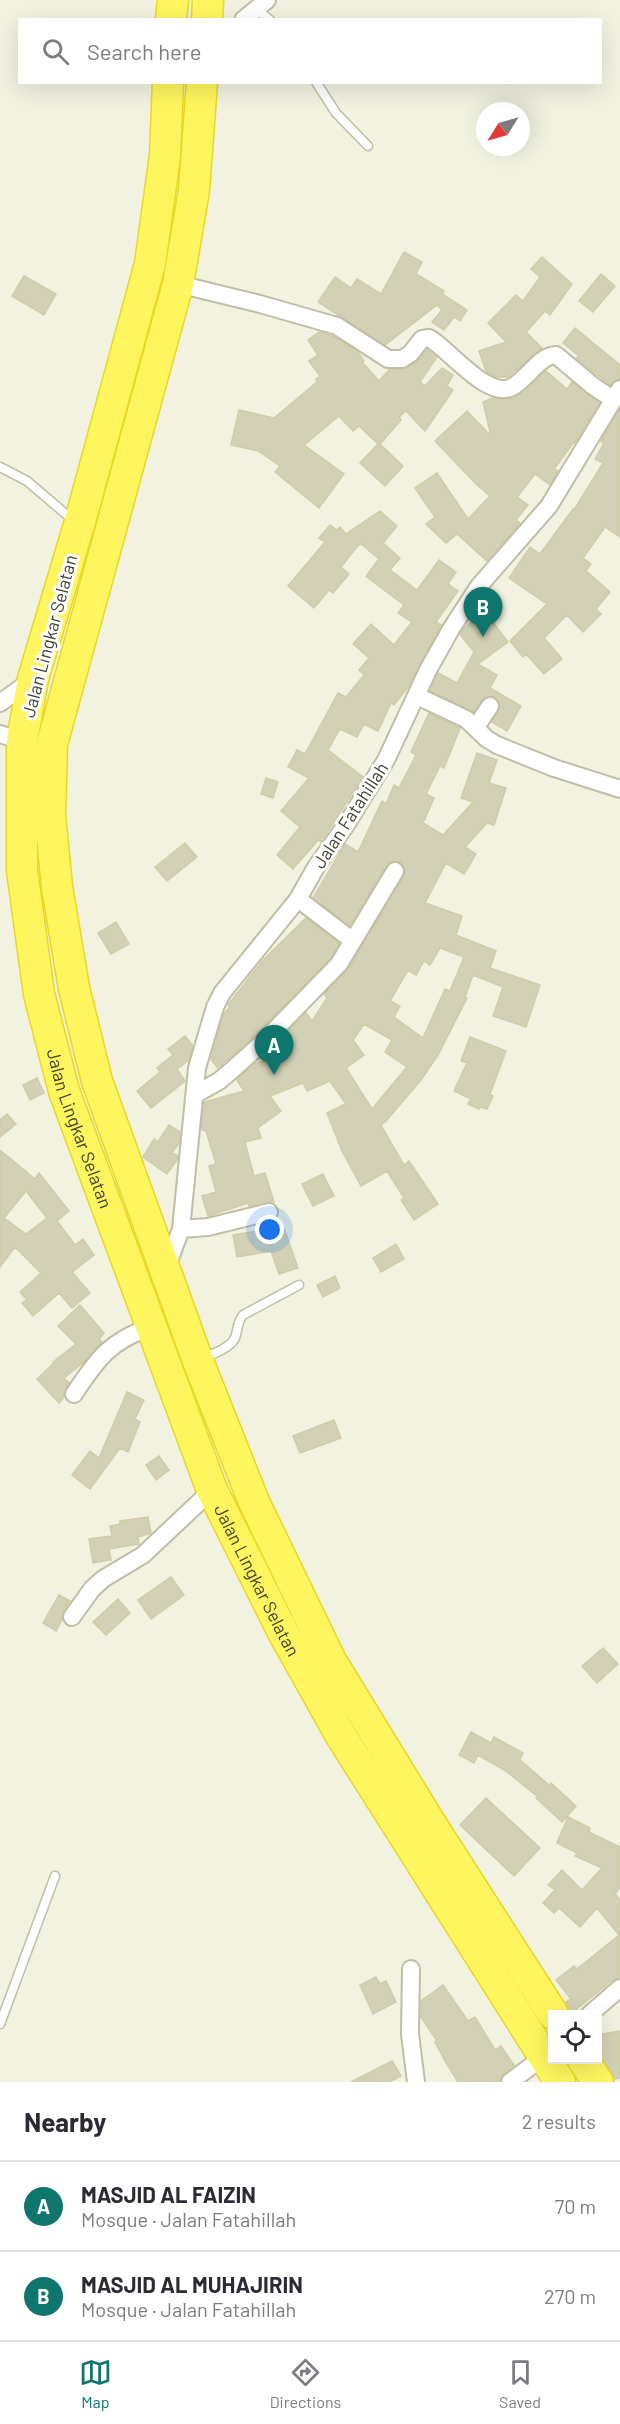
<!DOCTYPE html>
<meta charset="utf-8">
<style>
:root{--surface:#fff;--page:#f2f2f3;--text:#2b2b33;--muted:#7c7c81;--line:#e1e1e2;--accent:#0f766e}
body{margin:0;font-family:Barlow,sans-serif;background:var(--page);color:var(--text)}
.controls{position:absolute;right:18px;bottom:18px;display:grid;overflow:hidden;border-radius:0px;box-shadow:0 6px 24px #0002}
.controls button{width:54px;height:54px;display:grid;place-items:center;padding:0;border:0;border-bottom:2px solid var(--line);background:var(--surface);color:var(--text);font:30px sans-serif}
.compass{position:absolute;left:476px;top:102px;width:54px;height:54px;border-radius:50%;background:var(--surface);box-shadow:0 6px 24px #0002;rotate:233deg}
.you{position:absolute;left:270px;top:1230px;width:21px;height:21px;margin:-15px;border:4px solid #fff;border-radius:50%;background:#1a73e8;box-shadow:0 0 0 9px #1a73e833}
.badge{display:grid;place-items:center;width:39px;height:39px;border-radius:50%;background:var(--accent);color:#fff;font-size:20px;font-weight:700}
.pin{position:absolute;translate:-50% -50px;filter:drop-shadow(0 2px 3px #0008)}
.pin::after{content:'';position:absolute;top:32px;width:21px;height:18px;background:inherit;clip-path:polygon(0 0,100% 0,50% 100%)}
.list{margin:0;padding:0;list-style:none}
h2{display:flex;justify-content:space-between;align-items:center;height:78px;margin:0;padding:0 24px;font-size:26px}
h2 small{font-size:20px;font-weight:400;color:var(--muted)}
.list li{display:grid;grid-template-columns:39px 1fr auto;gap:18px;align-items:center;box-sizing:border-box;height:90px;padding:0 24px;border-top:2px solid var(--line)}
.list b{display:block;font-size:22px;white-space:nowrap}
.list p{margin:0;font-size:20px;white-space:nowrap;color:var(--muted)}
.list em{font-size:20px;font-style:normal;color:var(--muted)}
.icon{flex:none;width:33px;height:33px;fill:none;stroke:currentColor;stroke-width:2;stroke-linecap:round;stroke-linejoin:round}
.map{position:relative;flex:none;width:620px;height:2082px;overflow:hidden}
.search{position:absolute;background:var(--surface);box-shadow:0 6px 24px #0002;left:18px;right:18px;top:18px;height:66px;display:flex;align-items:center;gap:15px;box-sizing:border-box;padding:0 21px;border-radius:0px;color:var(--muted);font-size:22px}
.sheet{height:258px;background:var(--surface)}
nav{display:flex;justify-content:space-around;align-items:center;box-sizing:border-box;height:84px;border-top:2px solid var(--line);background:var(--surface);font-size:16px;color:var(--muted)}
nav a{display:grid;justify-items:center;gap:3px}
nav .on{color:var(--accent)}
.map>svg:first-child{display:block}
</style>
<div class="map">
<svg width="620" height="2082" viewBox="0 0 620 2082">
<rect width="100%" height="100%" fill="#f2f2e1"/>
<path fill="#d3d1b5" stroke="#d0cba8" stroke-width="1.5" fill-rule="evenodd" d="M404,252l18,10 -6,12 28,17 -2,3 25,16 -7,11 -6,-4 -10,13 -12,-8 10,-12 -5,-5 -52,40 -67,-43 17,-25 16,11 6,-9 24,15z
M542,257l30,27 -22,31 -5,-4 -19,21 16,16 -34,29h-12l-10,-6 -7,-20 27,-9 -18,-19 28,-28 7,6 17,-24 -9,-8z
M601,274l14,12 -22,26 -14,-11z
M24,276l32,18 -12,21 -32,-19z
M575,328l45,37v14l-10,6 -34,-27 3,-2 -16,-13z
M319,332l14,4 24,15 7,10 -2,1 17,19 11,-12h13l13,-6 11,-13 10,7 -17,25 5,4 17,-18 11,7 -6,11 6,4 -28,41 -19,-20 -7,6 2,3 -21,24 23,22 -18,20 -25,-23 18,-19 -19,-18 -6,5 -14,-15 -35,29 40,29 -25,34 -44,-36 5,-6 -22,-15 -27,-6 8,-35 35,8 43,-36 -1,-3 4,-3 -11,-15 9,-6 -10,-15z
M546,371l21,18 5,-7 27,21 -24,40 -1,-1 -20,27 4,2 -8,14 -15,-11 -18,23 11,8 -12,15 4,3 -33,38 -30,-27 -11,9 -20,-19 9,-7 -20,-29 22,-15 31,46 22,-23 -14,-12 -41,-43 32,-30 24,25 -8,-34 10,-4 11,1 13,-3z
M620,409v128l-15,-10 -22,31 8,6 -5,7 24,21 -14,17 5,5 -18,18 -16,-17 -23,23 18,21 -18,15 -18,-20 -3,3 -13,-16 37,-37 -38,-26 21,-31 10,7 33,-45 1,1 29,-47 -8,-4 9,-16 -3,-2z
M380,511l17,15 -14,17 17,15 -10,12 27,20 22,-30 17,12 -8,12 10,7 -22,31 5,3 -33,62 -14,18 -3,-2 -13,28 -14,-7 -7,13 -17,-8 -12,21 35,27 -42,65 -2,-3 -26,30 -16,-14 23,-28 -19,-16 28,-33 -21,-11 9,-17 8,4 33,-61 8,4 18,-22 -5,-5 10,-12 -16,-14 18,-20 23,21 18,-23 -14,-9 6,-8 -38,-29 13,-17 -19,-16 -19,24 8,7 -16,19 -4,-3 -15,18 -26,-22 37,-44 -6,-4 11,-13 7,5 3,-3 6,7z
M485,612l23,30 -30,22 19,11 -7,13 31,18 -14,25 -15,-9 8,-15 -5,-10h-10l-11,15 -44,-21 8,-18 19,10 17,-31 -14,-18 5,-7z
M429,713l31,15 -16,40 -4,-2 -14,28 8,4 -11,25 20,12 30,-33 -12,-4 16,-45 20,7 -8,23 17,5 -12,37 -7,-2 -22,24 11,7 -12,20 -18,-11 -21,40 37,13 -6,19 40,16 -6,17 50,17 -14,42 -33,-11 10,-29 -30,-12 -8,22 2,1 -29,57 -17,25 -35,41 -5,4 23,40 5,-4 29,43 -24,16 -13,-20 3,-2 -17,-27 -26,15 -19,-35 -15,-38 19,-9 -16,-23 -23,10 -4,-8 -33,13 11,15 -23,17 3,10 -16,4 9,34 11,-3 9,29h-8l-17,4 -1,-3 -40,13 -6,-20 14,-4 -7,-26 7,-2 -10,-33 -5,-1 3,-28 40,-11 -7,-11 17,-16 34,-12 -7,-13 25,-26 6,8 15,-23 -3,-4 24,-25 56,-93 1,-5 -4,-9h-12l-39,63 -37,-27 32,-54 13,8 24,-51 4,3 8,-19 5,3 17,-33 -5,-3zM440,948l24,9 -14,34 -5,-2 -22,49 -29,-21 6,-11 -10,-5 18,-31 8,5 8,-14 6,4zM364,1024l28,16 -7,12 22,15 -35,42 -26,-41 18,-13 -11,-15z
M266,778l12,4 -5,16 -12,-4z
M185,843l12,14 -30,24 -12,-14z
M306,918l33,26 -8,14 -76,77 -37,33 -6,-7 3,-4 -4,2 13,-46 6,-6 -2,-2 34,-44z
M116,922l13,22 -18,10 -13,-21z
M185,1036l8,10 -4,14 -12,9 8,12 -34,27 -14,-17 23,-19 -3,-4 16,-13 -5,-6z
M470,1037l36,14 -16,43 3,2 -6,13 -6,-2 -2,2 -11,-5 3,-5 -17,-8 13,-28 -6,-2z
M37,1078l7,15 -14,7 -7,-15z
M7,1114l9,10 -16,13v-17z
M169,1125l11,7 -1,11 -7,10 6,3 -1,4 -10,14 -24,-17 11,-18 4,3z
M0,1150l35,29 4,-6 30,38 -12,10 18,24 8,-6 11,16 -22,17 18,21 -18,15 -13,-15 -26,23 -11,-13 5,-3 -7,-8 21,-19 -26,-26 -15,20zM26,1191l21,27 -21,16 -22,-16z
M323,1174l11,22 -21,10 -11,-22z
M284,1228l14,40 -19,6 -8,-23 -34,6 -4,-22 24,-4 1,6z
M396,1244l8,15 -23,13 -8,-14z
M335,1276l5,12 -17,9 -6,-12z
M80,1305l24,28 -5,6 3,3 -19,21 -19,15 5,5 -5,10v4l-5,6 -22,-24 17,-16 -1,-1 23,-18 -18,-18z
M127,1392l17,8 -9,19 5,3 -12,30 -8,-4 -30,41 -18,-14 18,-24 9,7z
M334,1420l7,18 -41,15 -7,-17z
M159,1456l10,14 -13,10 -10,-15z
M148,1517l3,16 -13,4 1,7 -30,5 2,11 -18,3 -4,-24 23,-3 -2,-10 10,-2v-3z
M171,1577l13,18 -33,24 -13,-19z
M59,1595l11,6 -7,10 -1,9 -6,11 -13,-8z
M118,1599l12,14 -24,22 -13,-13z
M603,1648l15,16 -21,19 -15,-17z
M471,1732l20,11 3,-6 29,16 -3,7 29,25 2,-2 25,23 -14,16 -26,-24 2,-1 -32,-26 -28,-16 -4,8 -15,-8z
M486,1798l54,50 -26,28 -54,-51z
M568,1817l22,11 -1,4 31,15v39l-5,8 5,6v78l-7,2 -43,34 -4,-12 5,-3 -15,-19 18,-14 3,3 42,-34 -22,-27 -17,19 -21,-19 -5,5 -11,-10 12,-13 -7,-5 14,-15 20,20 20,-22 -27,-12 2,-3 -20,-10z
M376,1977l4,7 6,-3 10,21 -23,12 -13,-29z
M443,1985l25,36 7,-4 20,33 6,-4 13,19 -11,9 -3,8h-42l-13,-21 -10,-19 2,-1 -16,-24v-16z
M620,2031v47l-5,1 -18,-28v-16z
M392,2061l9,15 -12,6h-38z"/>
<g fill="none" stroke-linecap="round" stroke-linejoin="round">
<defs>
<path id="lane" d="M256,9l14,11
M316,82l20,31 32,33
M0,467l27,14 47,40
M201,1359c11,-5 28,-10 34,-21 3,-8 2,-16 8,-23l56,-30
M0,2024l55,-148"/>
<path id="street" d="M243,20l24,-20
M178,284l82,20 77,22 51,33h14l8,-5 12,-15 7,-1c21,12 59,62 83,49 15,-8 28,-32 44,-32l37,31 21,14
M417,696l49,23 21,20 10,6 57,23 66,21
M0,703l33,-24
M476,727l14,-21
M0,734l22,7
M298,899l55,42
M196,1094l23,-13 12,-10 31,-28 77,-79 56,-93
M181,1229l27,-2 61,-15
M166,1269l15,-40 16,-161 18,-61 7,-14 76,-94 18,-32 30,-42 40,-65 42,-90 23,-41 28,-43 70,-80 71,-117
M74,1394c23,-35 37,-54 77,-67
M72,1617l20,-28 11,-10 40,-24 69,-65
M411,1969l-1,65 6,48
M590,2014l30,-26
M510,2082l33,-25"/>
<g id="highway">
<path d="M171,20l2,-20"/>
<path d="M207,20l1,-20"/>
<path id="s1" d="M168,82l-3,74 -15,108 -71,261 -46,154 -11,62v129l17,124 25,97 148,399 73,146 56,100 219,346"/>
<path d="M202,82l-8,108 -16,94 -126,460 -2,71 7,72 17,101 23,93 101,280 56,141 77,159 100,163 122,190"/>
<path d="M583,2060l15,22"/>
</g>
</defs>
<use href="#lane" stroke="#c0bea6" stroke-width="11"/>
<use href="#street" stroke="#c0bea6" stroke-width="20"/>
<use href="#highway" stroke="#e9d724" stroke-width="33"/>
<use href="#lane" stroke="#fff" stroke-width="8"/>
<use href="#street" stroke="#fff" stroke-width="16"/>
<use href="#highway" stroke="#fff65f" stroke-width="30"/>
</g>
<g text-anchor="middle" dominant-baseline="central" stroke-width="6" stroke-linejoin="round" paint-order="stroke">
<g font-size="18" fill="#434131" stroke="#fff">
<text transform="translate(49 636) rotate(-75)">Jalan Lingkar Selatan</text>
<text transform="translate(350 815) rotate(-57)">Jalan Fatahillah</text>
<text stroke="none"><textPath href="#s1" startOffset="1072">Jalan Lingkar Selatan</textPath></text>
<text stroke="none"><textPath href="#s1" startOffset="1558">Jalan Lingkar Selatan</textPath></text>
</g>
</g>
</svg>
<div class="controls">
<button><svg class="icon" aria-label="locate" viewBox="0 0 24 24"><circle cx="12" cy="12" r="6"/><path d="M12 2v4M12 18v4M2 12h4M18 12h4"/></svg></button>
</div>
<svg class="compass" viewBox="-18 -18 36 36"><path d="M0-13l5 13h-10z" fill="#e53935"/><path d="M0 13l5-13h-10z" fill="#7c7c81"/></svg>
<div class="you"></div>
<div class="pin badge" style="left:274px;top:1075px">A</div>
<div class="pin badge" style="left:483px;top:637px">B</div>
<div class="search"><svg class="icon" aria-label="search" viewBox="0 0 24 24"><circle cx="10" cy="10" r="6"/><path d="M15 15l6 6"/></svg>Search here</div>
</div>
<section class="sheet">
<h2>Nearby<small>2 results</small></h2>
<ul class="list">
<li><span class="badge">A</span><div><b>MASJID AL FAIZIN</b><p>Mosque · Jalan Fatahillah</p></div><em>70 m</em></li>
<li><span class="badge">B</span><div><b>MASJID AL MUHAJIRIN</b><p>Mosque · Jalan Fatahillah</p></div><em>270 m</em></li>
</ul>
</section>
<nav>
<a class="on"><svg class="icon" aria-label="map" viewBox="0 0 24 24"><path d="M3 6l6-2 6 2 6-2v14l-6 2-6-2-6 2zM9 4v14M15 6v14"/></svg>Map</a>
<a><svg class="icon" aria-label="directions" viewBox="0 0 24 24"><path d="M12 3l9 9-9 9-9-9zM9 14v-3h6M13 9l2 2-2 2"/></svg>Directions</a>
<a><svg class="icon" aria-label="saved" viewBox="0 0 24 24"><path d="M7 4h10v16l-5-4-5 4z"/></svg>Saved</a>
</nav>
